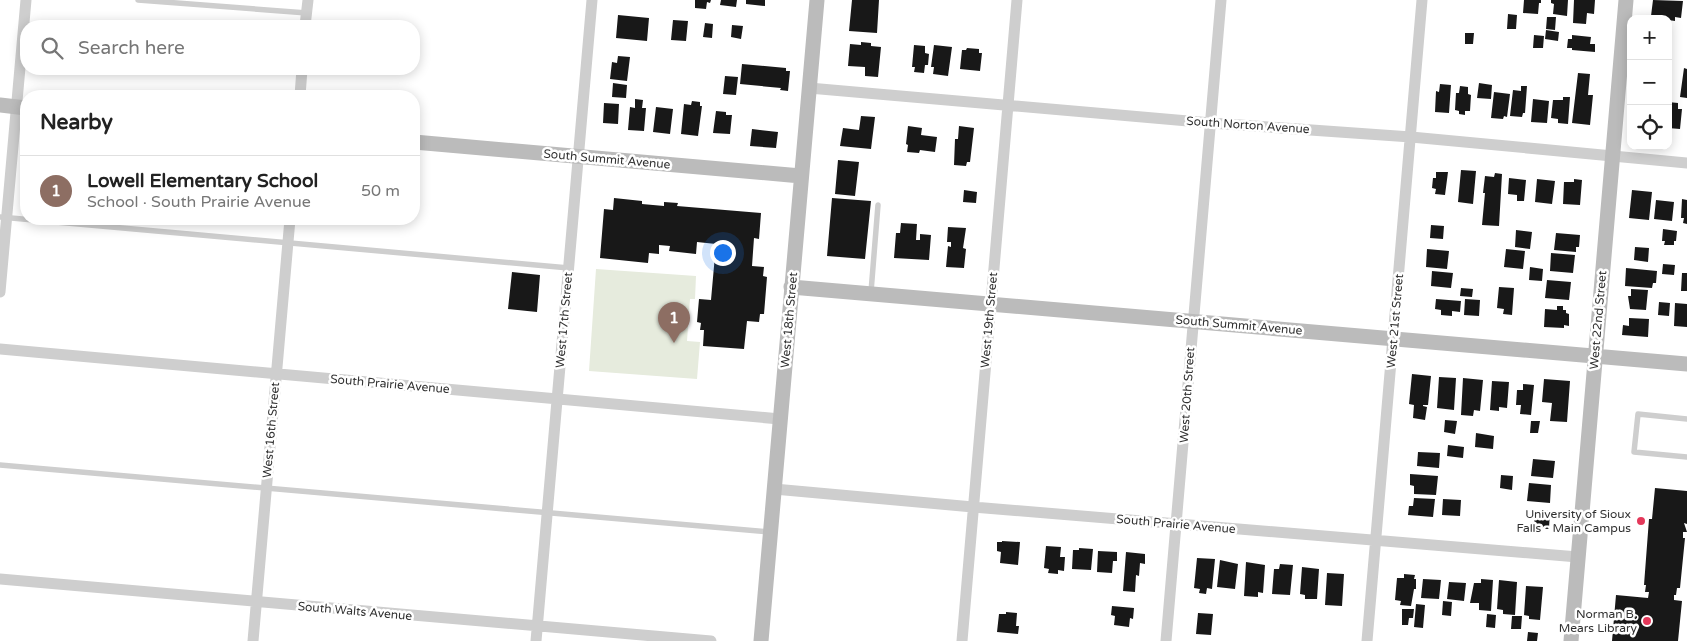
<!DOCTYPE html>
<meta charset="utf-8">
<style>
:root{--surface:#fff;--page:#f6f6f6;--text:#222;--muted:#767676;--line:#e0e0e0;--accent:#e4385a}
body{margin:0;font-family:"Varela Round",sans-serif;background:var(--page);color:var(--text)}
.controls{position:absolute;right:15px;top:15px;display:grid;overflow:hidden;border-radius:10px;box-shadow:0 2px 12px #0003}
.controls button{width:45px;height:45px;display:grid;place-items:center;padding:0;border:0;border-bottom:1px solid var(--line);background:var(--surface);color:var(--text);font:25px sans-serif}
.you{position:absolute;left:722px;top:252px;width:18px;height:18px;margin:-12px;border:4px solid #fff;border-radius:50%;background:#1a73e8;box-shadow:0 0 0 8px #1a73e833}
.badge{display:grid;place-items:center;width:32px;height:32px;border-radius:50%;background:var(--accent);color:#fff;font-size:16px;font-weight:700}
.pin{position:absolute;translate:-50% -41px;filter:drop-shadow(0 1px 2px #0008)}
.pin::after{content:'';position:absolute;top:26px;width:18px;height:15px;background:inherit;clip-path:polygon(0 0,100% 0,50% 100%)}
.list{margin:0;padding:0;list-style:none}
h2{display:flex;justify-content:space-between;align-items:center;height:65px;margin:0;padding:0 20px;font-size:21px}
h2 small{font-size:16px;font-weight:400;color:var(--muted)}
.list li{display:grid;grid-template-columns:32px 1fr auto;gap:15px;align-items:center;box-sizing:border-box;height:70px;padding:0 20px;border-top:1px solid var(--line)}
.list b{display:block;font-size:19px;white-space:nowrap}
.list p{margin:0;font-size:16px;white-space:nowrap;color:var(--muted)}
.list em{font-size:16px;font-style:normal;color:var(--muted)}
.icon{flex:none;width:28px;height:28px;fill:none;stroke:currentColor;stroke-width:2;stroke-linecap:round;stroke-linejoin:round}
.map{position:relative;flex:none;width:1687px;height:641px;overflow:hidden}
.search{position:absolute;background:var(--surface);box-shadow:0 2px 12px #0003;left:20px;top:20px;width:400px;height:55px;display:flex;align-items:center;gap:12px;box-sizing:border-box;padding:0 18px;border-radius:20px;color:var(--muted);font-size:19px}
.panel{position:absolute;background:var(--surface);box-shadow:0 2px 12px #0003;left:20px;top:90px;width:400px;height:135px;border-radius:20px}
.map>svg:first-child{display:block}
</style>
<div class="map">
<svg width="1687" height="641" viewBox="0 0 1687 641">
<rect width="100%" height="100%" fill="#fff"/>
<path fill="#e6ebdd" d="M596,269l100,7 -1,23h-5l-3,42 13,1 -3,37 -108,-8z"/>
<path fill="#181818" d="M695,0h16l-1,3 -3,-1 -1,7 -11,-1z
M721,0h16l-1,7 -16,-2z
M746,0h19v6l-19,-2z
M852,0h27l-2,33 -28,-2z
M1524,0h17v3h-2l-1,11 -15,-1z
M1551,0h17l-1,16 -14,-2 1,-10 -3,-1z
M1574,0h21l-1,14 -7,-1 -1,11 -13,-1z
M1653,0l30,1 -2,17 -6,-1v4l-7,-1v-1h-10v-2l-7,-1z
M1508,14l9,1 -1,14h-9z
M618,15l31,3 -2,23 -31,-3z
M1547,17h9l-1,13 -9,-1z
M673,20l15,1 -2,20 -15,-1z
M705,23l8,1 -1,14 -9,-1z
M732,25l11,1 -2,13 -10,-2z
M1546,30l13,2 -1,9 -13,-2z
M1465,33h9l-1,11h-8z
M1534,35l10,1 -1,12h-10z
M1572,35l19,2 -1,7h5v8l-23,-2v-2h-5l1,-9h4z
M861,42l10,1v3l10,1 -3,30 -13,-1v-9l-17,-1 2,-22 11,1z
M914,45l11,1v7l4,1 -1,11h-3l-1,8 -10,-1 1,-5h-3z
M934,45l18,2 -4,29 -15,-2 1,-7h-3z
M967,48l12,1v4h3l-2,18 -20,-2 2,-19h4z
M618,56l12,1 -3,24 -17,-2 2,-17 5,1z
M742,64l44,4v3h4l-2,20 -8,-1 1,-2 -41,-4z
M1684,68l3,1v29l-7,-1z
M1578,73l12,1 -2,21h5l-3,30 -18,-2z
M725,76l13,1 -2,18 -13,-1z
M613,83l14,2 -1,13 -14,-1z
M1479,83l13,2 -1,14 -14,-1z
M1440,84l11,1 -2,28 -14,-1 1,-21 3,1z
M1460,86l8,1v7l3,1 -1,16h-5v4l-6,-1v-3l-4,-1 1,-17h3z
M1521,86h6l-2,27h-2l-1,4 -12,-1 3,-26 8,1z
M1494,92l16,2 -3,23 -3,-1 -1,3 -12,-1z
M1563,97h7l-2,27 -10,-1v-4l-7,-1 2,-18h10z
M635,99l8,1 -1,8h4l-2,23 -16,-1 2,-23 5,1z
M1533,99l16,2 -2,22 -16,-1z
M692,101l8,1v4h2l-4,30 -17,-2 3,-30 7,1z
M1668,102l10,1v6h4l-2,20 -12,-1z
M604,103l15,1 -1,20 -15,-1z
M656,107l17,2 -3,25 -17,-2z
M716,111l10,1v3h6l-2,19 -17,-1z
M861,116l14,1 -4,32 -31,-3 3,-18 16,2z
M908,126l14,2 -1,7 16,2 -2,15 -15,-2 -1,3 -12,-1 1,-7 -2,-1z
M959,126l15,2 -4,34h-3l-1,4 -12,-1 1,-26h3z
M752,129l26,3 -2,16 -26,-2z
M838,160l21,2 -4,34 -20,-2z
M1461,170l15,1 -3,33 -15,-2z
M1436,172h12l-3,23 -10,-1 1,-5 -4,-1 1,-10h3z
M1495,173l7,1 -3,52 -17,-1 3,-32h-2l2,-17 9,1z
M1509,178l17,2 -2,21h-7v-6l-9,-1z
M1537,179l18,2 -3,23 -17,-2z
M1574,179l8,1 -2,25 -17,-1 1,-22h10z
M964,190l13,2 -1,11 -13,-1z
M1632,190l20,2 -3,28 -20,-2z
M614,198l28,3v3l22,2v-4l14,1 -1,3 84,7 -2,26 -5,-1 -2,28 12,1 -1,9 4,1 -3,37h-4l-1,8 -12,-1 -3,28 -41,-3 1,-16h-4l1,-7 -4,-1 2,-23 12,1 5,-56 -19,-2 -1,12 -27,-3 1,-5 -11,-1v9l-10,-1 -1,10 -48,-5 4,-49 9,1z
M832,198l39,3 -6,58 -38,-3z
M1682,199l5,1v24l-4,-1 1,-5h-3z
M1656,200l18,2 -2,19 -18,-2z
M901,223l16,1 -1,16h4v-6l11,1 -2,25 -35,-2 2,-25h4z
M1431,225l13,1 -1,13 -13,-1z
M948,227l18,1 -3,20 3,1 -2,19 -18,-1 2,-21 3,1v-5h-4z
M1663,229l14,2 -1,10h-2v4h-10l1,-4h-3z
M1516,230l16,2 -2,17 -15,-2z
M1556,233l24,2 -1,12h-3v5l-22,-2z
M1635,247l14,1 -1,14 -14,-2z
M1427,249l22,2 -2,18 -21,-2z
M1506,249l19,2 -2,18 -19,-2z
M1551,253l24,2 -2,18 -23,-2z
M1663,264l12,1 -1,10 -12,-1z
M1530,267l13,2 -1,12 -13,-1z
M1626,268l31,3 -1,12h-3l-1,5 -27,-2z
M1432,271l21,2 -2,15 -20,-2z
M512,272l28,3 -3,37 -29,-3z
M1682,273h5v18h-6z
M1547,280l24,2 -2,18 -24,-2z
M1499,287l15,1 -2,27 -9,-1 1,-5 -7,-1z
M1461,288l12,1 -1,8 -12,-1z
M1631,289l17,1 -2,20 -16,-1 -2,-13h3z
M1436,299l25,2 -1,11 -8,-1v5l-11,-1v-5l-6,-1z
M1465,299l15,1 -1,16 -15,-1z
M1659,302l11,1 -1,13 -11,-1z
M1675,303l12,1v23l-13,-1z
M1557,306h6v4h3v3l3,1v12l-5,-1v3l-20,-1 1,-18 12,1z
M1629,318l20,1 -1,18 -26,-2 1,-10 6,1z
M1412,374l19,2 -3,29h-5v1l4,1 -2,13 -12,-2 1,-13 -5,-1z
M1439,377l17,1 -2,32 -17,-2z
M1463,378l20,2 -3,31 -6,-1 -1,6 -12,-1z
M1544,379l26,2 -3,41 -17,-1 2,-18 -10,-1z
M1492,381l17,1 -2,26 -8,-1v4l-9,-1z
M1523,384l11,1 -3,30 -11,-1 1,-9h-5l1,-15h6z
M1445,420l12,1 -2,13 -11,-2z
M1531,421h9l-2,12h-8z
M1476,433l18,3 -1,13 -18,-2z
M1448,445l16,2 -1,11 -16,-2z
M1418,452l22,1 -1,15 -22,-2z
M1533,459l22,2 -2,17 -22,-2z
M1410,474l28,2 -2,19 -22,-1v-8l-4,-1z
M1501,475l12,1 -1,14 -12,-2z
M1529,483l22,2 -1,18 -23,-2z
M1655,488l32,3v33l-3,-1 3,9h-4v6h2l-5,50h-3l-1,7h-2v5l8,1 -4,40h-66l4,-46 32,3 1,-6h-4l1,-7h-2l5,-66h3z
M1414,498l21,1 -2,18 -25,-2 1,-9h4z
M1443,499l18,1 -1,16 -18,-1z
M1535,510l15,1 -1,17 -15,-1z
M1002,541l18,1 -2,23 -18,-2 1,-11 -4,-1v-9h5z
M1046,546l15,1 -1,10h5l-1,14 -6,-1v4l-10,-1 1,-4 -5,-1z
M1079,548l14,1 -2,21 -19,-1 1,-19h6z
M1098,551l19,1v9h-4l-1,12 -15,-1z
M1126,552l19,2v10l-5,-1 -1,13 -3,-1 -1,17 -12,-1z
M1197,558l18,1 -3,30 -5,-1 -1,6 -7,-1 1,-4 -6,-1z
M1220,560l18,4 -3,25 -18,-2z
M1246,562l19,3 -2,28 -5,-1v5l-14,-1z
M1280,564l13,1 -3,30 -18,-1 2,-25h5z
M1302,567l17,2 -2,30h-12v-4l-5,-1z
M1327,573l17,1 -2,32 -17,-1z
M1404,574l11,1 -1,4h2v10h-2l-3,17 -11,-1 1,-4 -6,-1 2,-22h7z
M1423,579l18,1 -2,19 -18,-1z
M1481,579l12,1 -2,31 -12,-1v-7h-9l4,-20h7z
M1499,580l18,2 -2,33 -12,-1v-4l-6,-1z
M1449,582l17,1 -2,18 -17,-2z
M1526,586l17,1 -3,33 -11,-1v-3l-5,-1z
M1443,601l9,1 -1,14 -9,-1z
M1416,604l9,1 -2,23 -9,-1z
M1112,606l22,2 -1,11 -3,-1 -1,9 -15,-2 1,-9 -4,-1z
M1402,609h12l-1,9h-4l-1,7h-6z
M1006,612l11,1 -1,13h3l-1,8 -21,-2 2,-18h7z
M1198,613l15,1 -2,21 -15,-1z
M1487,614l9,1 -1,13 -9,-1z
M1512,616h10l-1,13h-10z
M1528,632l10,1 -1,8h-10z"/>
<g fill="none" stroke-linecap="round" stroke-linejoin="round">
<path stroke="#cecece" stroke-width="5.5" d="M138,0l169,13
M0,217l569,51
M871,292l7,-87
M1687,419l-49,-5 -4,38 53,5
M0,465l770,67"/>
<path stroke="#cecece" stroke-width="11" d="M305,26l3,-26
M809,88l402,35 200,14 276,26
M300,96l2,-27
M0,292l26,-292
M0,349l780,70
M774,489l199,18 605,50
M0,579l711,62
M253,641l37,-422
M536,641l56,-641
M962,641l55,-641
M1166,641l55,-641
M1367,641l55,-641"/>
<path stroke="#bbb" stroke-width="15" d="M0,105l26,3
M414,142l387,34
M791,287l896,77
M761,641l56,-641
M1571,641l55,-641"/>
</g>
<g fill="#e4385a" stroke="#fff" stroke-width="2">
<circle cx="1641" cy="521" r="5"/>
<circle cx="1647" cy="621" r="5"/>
</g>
<g text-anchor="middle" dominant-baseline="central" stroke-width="5" stroke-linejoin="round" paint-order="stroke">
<g font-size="12" fill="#313131" stroke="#fff">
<text transform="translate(1248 125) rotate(4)">South Norton Avenue</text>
<text transform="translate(607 159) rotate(5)">South Summit Avenue</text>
<text transform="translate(564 320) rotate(-85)">West 17th Street</text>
<text transform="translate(789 320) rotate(-85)">West 18th Street</text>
<text transform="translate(989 320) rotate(-85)">West 19th Street</text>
<text transform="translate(1598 320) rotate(-85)">West 22nd Street</text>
<text transform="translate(1395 321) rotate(-85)">West 21st Street</text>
<text transform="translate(1239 325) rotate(5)">South Summit Avenue</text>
<text transform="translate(390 384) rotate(5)">South Prairie Avenue</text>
<text transform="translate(1187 395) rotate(-86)">West 20th Street</text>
<text transform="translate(271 430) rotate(-85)">West 16th Street</text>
<text transform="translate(1176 524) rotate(5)">South Prairie Avenue</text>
<text transform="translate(355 611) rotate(5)">South Walts Avenue</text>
</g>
<g font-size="12" fill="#313131" stroke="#fff" text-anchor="end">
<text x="1631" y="514">University of Sioux<tspan x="1631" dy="14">Falls - Main Campus</tspan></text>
<text x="1637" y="614">Norman B.<tspan x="1637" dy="14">Mears Library</tspan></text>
</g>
</g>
</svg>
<div class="controls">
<button>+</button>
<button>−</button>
<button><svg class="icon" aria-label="locate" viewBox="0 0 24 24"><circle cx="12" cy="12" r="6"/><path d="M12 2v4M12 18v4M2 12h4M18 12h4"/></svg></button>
</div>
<div class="you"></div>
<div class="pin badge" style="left:674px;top:343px;background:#8d6e63">1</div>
<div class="search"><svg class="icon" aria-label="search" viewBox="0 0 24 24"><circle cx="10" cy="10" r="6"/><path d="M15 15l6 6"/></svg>Search here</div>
<section class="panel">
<h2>Nearby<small></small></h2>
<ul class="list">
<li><span class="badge" style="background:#8d6e63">1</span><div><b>Lowell Elementary School</b><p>School · South Prairie Avenue</p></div><em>50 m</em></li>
</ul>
</section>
</div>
